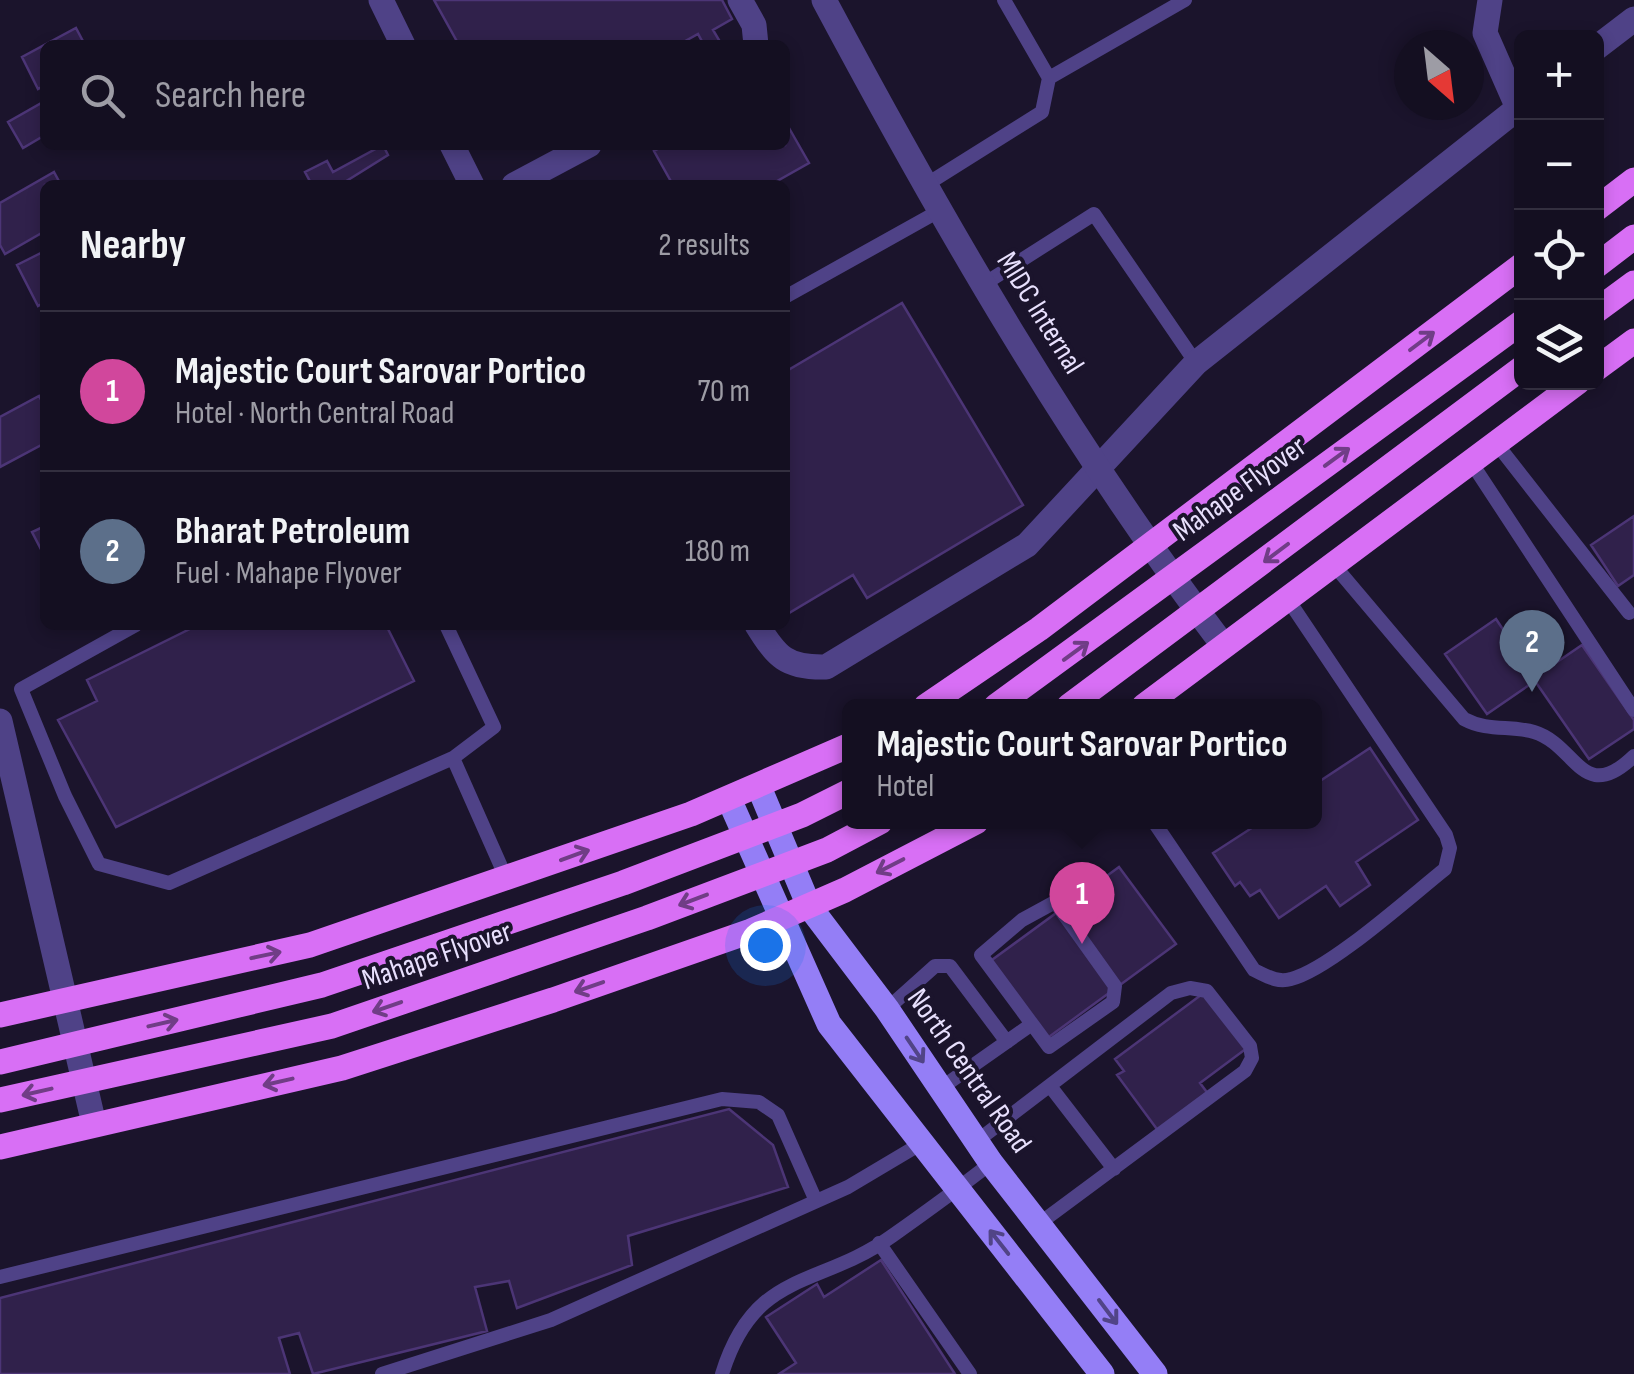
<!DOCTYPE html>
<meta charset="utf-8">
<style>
:root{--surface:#140f21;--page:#211d2e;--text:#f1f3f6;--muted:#9d9ca5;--line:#332f3f;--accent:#1ab9f0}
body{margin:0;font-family:"Sofia Sans Condensed",sans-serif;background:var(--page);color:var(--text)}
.controls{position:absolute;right:30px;top:30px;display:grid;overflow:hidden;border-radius:15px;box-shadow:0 5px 15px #0003}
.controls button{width:90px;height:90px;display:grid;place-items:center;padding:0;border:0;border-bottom:2px solid var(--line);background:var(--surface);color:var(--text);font:50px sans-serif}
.compass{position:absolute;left:1394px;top:30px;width:90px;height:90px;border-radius:50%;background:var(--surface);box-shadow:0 5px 15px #0003;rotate:152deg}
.you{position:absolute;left:765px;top:945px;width:35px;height:35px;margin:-25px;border:8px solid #fff;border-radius:50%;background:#1a73e8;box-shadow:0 0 0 15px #1a73e833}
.badge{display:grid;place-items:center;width:65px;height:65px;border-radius:50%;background:var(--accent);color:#fff;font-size:32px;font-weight:700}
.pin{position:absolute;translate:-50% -82px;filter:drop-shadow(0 2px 5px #0008)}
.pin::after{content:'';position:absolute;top:52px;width:35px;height:30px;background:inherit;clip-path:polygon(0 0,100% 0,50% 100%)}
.popup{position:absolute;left:842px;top:699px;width:480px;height:130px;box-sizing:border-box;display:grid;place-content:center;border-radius:15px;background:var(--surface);filter:drop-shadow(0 2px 8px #0005);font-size:32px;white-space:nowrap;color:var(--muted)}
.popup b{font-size:38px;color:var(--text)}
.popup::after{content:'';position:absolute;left:50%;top:100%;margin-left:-20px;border:20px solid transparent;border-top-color:var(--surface)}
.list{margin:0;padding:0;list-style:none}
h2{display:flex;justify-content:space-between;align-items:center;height:130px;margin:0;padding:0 40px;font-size:42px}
h2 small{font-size:32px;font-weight:400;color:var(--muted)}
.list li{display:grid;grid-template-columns:65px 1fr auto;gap:30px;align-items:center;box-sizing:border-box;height:160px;padding:0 40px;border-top:2px solid var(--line)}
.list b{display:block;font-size:38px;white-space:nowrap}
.list p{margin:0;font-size:32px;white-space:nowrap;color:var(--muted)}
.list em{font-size:32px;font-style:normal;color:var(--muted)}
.icon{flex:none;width:55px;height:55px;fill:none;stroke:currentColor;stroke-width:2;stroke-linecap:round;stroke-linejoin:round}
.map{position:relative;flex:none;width:1634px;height:1374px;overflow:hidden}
.search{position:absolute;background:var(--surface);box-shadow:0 5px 15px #0003;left:40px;top:40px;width:750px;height:110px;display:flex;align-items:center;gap:25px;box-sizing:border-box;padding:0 35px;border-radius:15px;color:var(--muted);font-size:38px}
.panel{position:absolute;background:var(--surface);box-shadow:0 5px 15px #0003;left:40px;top:180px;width:750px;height:450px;border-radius:15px}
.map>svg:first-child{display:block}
</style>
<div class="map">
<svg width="1634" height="1374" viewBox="0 0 1634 1374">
<rect width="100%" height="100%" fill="#1b142c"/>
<path fill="#30214b" stroke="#4c3576" stroke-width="2.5" d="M434,0h288l10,19 -19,11 6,10 -9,5h-6l-6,-11 -20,11h-219z
M76,28l9,17h-40v40l-7,4 -16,-32z
M45,101v34l-22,13 -15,-26z
M785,121l24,42 -39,22h-97l-19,-34 12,-6h119z
M383,145l5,10 -48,30h-28l-7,-13 22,-11 6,11z
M54,172l7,13h-16v46l-40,23 -5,-9v-42z
M41,253l4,9v40l-7,4 -21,-41z
M902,303l121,202 -156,93 -14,-23 -64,38 -4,-6v-235z
M39,396l6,11v36l-45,24v-50z
M1634,516v59l-16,11 -27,-41z
M45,526v31l-13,-25z
M1496,619l39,58 47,-32 52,75v9l-45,30 -54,-78 -48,33 -42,-60z
M198,625h188l28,56 -298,146 -58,-107 39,-19 -10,-21z
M1370,748l48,72 -62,42 14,23 -30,21 -14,-20 -47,32 -19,-28 -10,6 -10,-14 -5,4 -22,-33 48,-31h53v-37z
M1119,867l57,77 -134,98 -57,-77z
M1205,992l42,56 -47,35 12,16 -50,37 -45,-61 7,-4 -9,-12z
M729,1109l44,36 15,42 -160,49 4,29 -115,43 -8,-27 -34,6 12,44 -174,43 -14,-41 -20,5 11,36h-290v-76z
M881,1260l74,114h-176l17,-11 -30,-46 51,-33 7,13z"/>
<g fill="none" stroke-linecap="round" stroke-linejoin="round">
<path stroke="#4f4287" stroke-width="14" d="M1004,0l45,78
M924,186l118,-74 7,-34 136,-78
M984,284l110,-70 102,149
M785,297l154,-86
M1496,443l133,170
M1471,462l163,248
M1333,564l131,155c24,13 46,6 70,13 43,13 48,74 100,24
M136,625l-115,64 44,107 34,68 70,19 284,-125 41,-31 -48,-102
M453,758l54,122
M1154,822l100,148c13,6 23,13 37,9 38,-9 120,-83 154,-110l5,-21 -4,-13 -159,-237
M887,1009l48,-43h15l57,76
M1050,1086l64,83
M941,1088l91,-64 17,23 64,-45 2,-16 -60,-84 -33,18 -41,35 51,69
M977,1141l194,-148 19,-5 17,3 43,55 2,12 -7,13 -205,152
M879,1243l91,131
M0,1277l722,-178 37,3 19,13 38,86
M382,1374l169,-54 297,-133 74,-44
M722,1374c33,-106 96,-85 170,-138 34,-24 67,-48 99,-73"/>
<path stroke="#4f4287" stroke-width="25" d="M381,0l22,45
M740,0l14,25 2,20
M1490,0l-5,33 33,75
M1596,48l38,-29
M452,145l20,40
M514,185l75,-40
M757,625c20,32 29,43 69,42l201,-122 169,-182 326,-258
M0,721l94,403"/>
<path stroke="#4f4287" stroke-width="25" d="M824,0c119,223 246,443 399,645"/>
<path stroke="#947ef6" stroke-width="25" d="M759,787l50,119 78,103 104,154 164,211
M729,799l100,225 273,350"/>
<path stroke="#d86ff5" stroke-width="25" d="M1596,209l38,-29
M1596,266l38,-29
M1596,311l38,-28
M1596,369l38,-28
M926,706l113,-77 483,-364
M1144,706l434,-324
M0,1015l310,-70 381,-131 159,-69
M0,1147l342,-79 211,-68 198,-69 94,-41 131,-68"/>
<path stroke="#d86ff5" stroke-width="25" d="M996,706l526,-384
M1069,706l453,-338
M0,1062l322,-77 301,-102 179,-68 48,-24
M0,1100l332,-74 315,-108 180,-68 53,-28"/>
</g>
<defs><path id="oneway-shaft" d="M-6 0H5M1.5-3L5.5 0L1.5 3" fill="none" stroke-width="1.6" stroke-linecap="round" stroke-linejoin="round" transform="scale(2.5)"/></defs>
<g stroke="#703d86">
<use href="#oneway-shaft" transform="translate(1422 341) rotate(-37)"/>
<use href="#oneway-shaft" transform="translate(1337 457) rotate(-36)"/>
<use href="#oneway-shaft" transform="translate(1276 553) rotate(143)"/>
<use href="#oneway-shaft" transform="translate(1076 651) rotate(-36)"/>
<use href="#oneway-shaft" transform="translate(575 855) rotate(-20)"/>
<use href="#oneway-shaft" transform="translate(890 866) rotate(153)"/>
<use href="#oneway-shaft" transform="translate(693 900) rotate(159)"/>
<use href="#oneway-shaft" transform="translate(266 955) rotate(-12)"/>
<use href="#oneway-shaft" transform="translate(589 987) rotate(161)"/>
<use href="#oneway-shaft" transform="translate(387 1007) rotate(161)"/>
<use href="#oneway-shaft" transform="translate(163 1023) rotate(-13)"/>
<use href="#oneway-shaft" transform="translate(278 1082) rotate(167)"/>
<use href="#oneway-shaft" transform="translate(37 1092) rotate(167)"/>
</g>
<g stroke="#514487">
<use href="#oneway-shaft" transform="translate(915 1050) rotate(56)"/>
<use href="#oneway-shaft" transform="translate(999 1242) rotate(-128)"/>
<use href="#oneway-shaft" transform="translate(1108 1312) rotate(53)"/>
</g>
<g text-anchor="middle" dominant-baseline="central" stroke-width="8" stroke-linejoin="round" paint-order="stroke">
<g font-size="30" fill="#e8e0fd" stroke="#1b142c">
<text transform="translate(1040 313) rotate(58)">MIDC Internal</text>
<text transform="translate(1240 489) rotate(-36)">Mahape Flyover</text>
<text transform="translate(437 956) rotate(-19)">Mahape Flyover</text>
<text transform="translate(969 1071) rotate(55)">North Central Road</text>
</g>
</g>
</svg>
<div class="controls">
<button>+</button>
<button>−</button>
<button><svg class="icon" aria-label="locate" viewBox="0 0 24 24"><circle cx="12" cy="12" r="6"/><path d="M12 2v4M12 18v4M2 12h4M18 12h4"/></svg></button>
<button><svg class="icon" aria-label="layers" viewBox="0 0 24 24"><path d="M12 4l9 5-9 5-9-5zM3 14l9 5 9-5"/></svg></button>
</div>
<svg class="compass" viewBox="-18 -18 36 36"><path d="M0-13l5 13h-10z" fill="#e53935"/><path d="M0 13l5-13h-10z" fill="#9d9ca5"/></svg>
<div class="you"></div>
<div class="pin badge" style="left:1082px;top:944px;background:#d1479c">1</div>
<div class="popup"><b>Majestic Court Sarovar Portico</b>Hotel</div>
<div class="pin badge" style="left:1532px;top:692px;background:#5c6f8a">2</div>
<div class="search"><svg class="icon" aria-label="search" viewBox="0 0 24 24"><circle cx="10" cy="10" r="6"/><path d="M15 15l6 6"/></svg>Search here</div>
<section class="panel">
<h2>Nearby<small>2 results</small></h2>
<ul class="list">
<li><span class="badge" style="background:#d1479c">1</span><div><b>Majestic Court Sarovar Portico</b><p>Hotel · North Central Road</p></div><em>70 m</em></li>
<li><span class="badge" style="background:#5c6f8a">2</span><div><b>Bharat Petroleum</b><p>Fuel · Mahape Flyover</p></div><em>180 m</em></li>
</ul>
</section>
</div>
